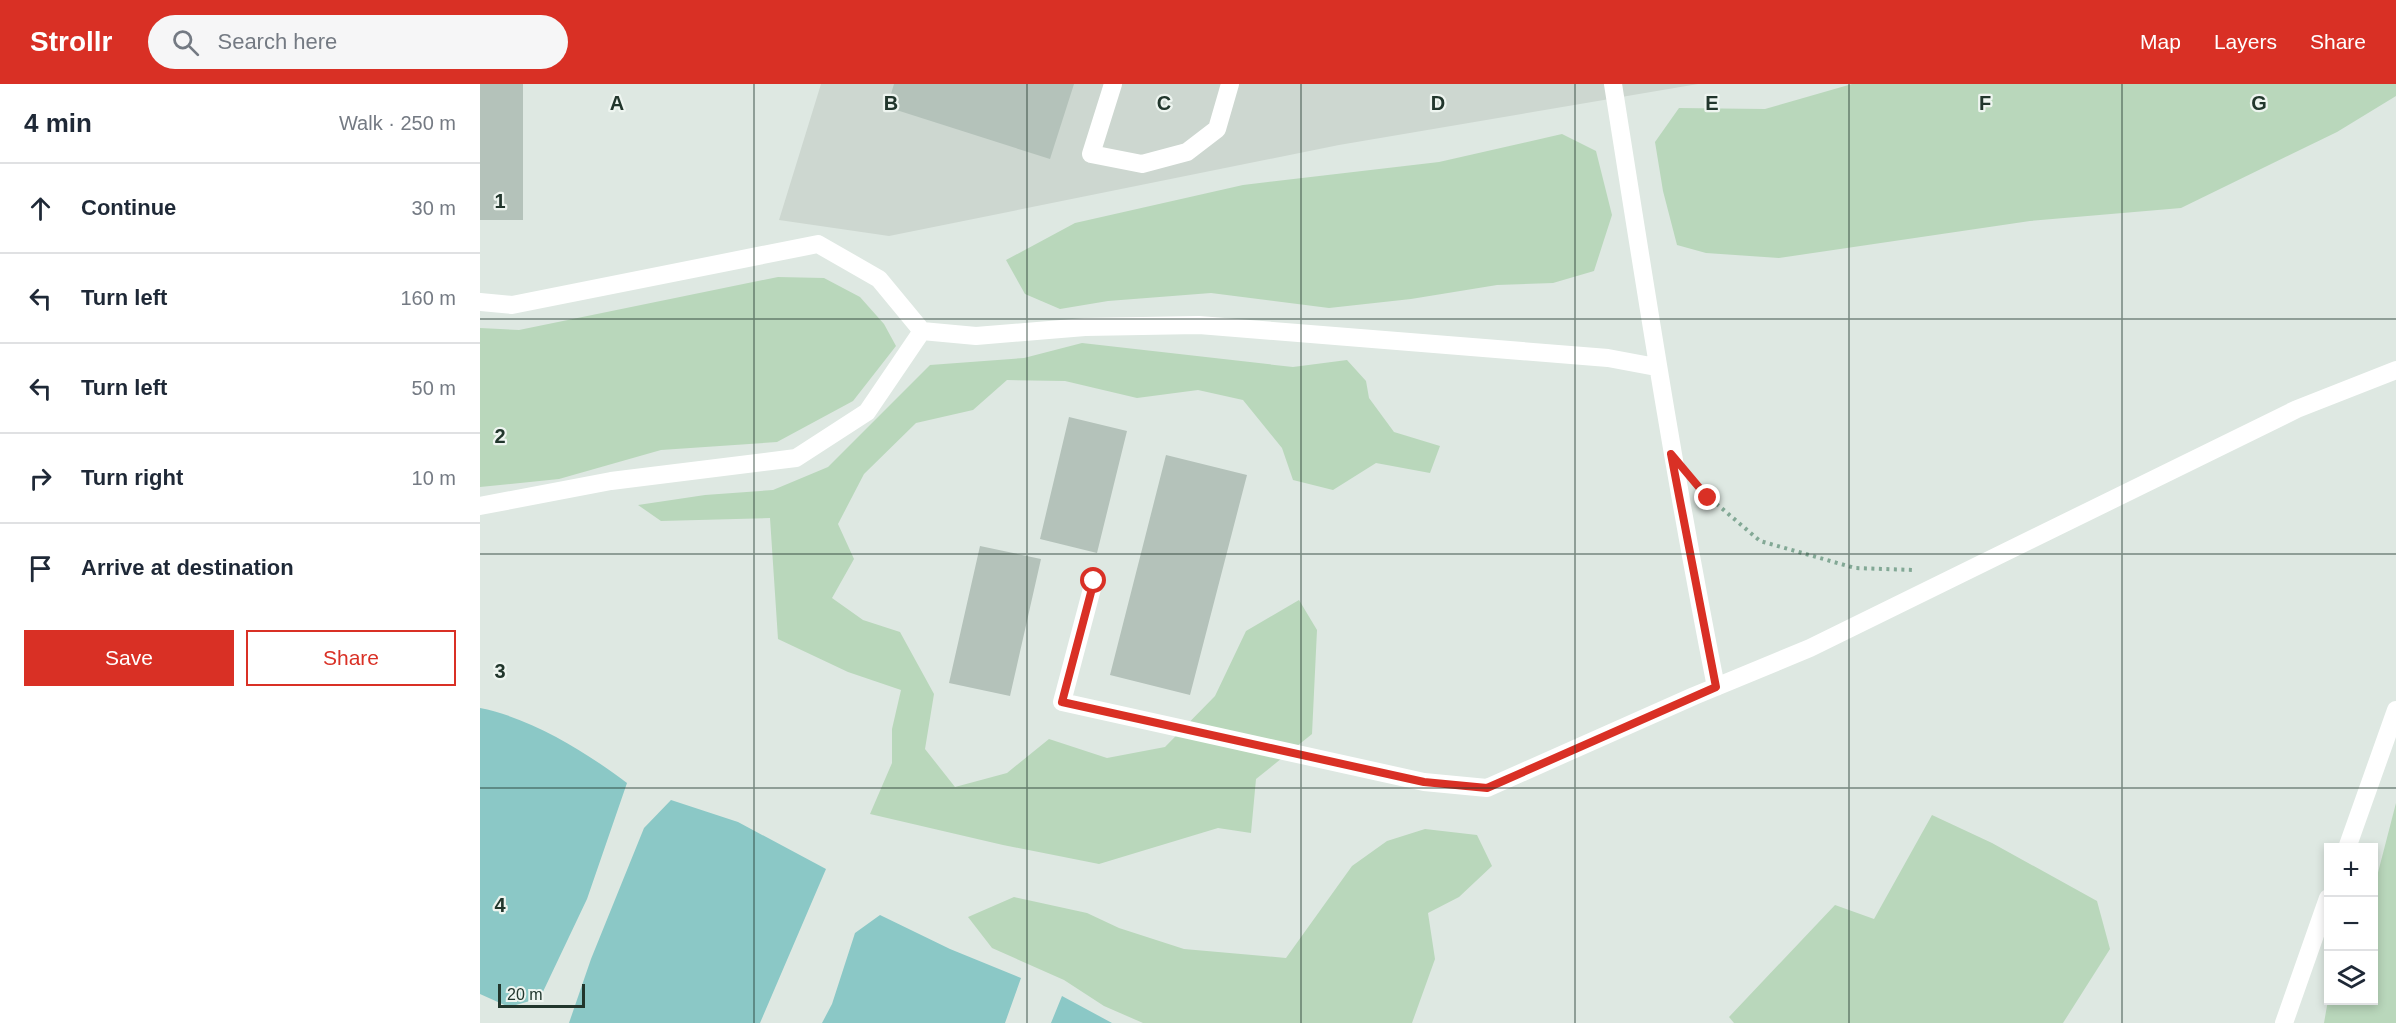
<!DOCTYPE html>
<meta charset="utf-8">
<style>
:root{--surface:#fff;--page:#f6f6f7;--text:#1f2937;--muted:#747a83;--line:#e0e1e3;--accent:#d93025}
body{margin:0;font-family:Arial,sans-serif;background:var(--page);color:var(--text)}
.controls{position:absolute;right:18px;bottom:18px;display:grid;overflow:hidden;border-radius:0px;box-shadow:0 3px 9px #0003}
.controls button{width:54px;height:54px;display:grid;place-items:center;padding:0;border:0;border-bottom:2px solid var(--line);background:var(--surface);color:var(--text);font:30px sans-serif}
.scale{position:absolute;left:18px;bottom:15px;width:87px;box-sizing:border-box;padding-left:6px;border:3px solid #21362c;border-top:0;font-size:16px;line-height:21px;white-space:nowrap;color:#21362c;-webkit-text-stroke:4px #eef5f0;paint-order:stroke}
.stop{position:absolute;width:18px;height:18px;margin:-14px;border:4px solid #d93025;border-radius:50%;background:#fff}
.stop.end{background:#d93025;border-color:#fff;box-shadow:0 2px 6px #0008}
.list{margin:0;padding:0;list-style:none}
h2{display:flex;justify-content:space-between;align-items:center;height:78px;margin:0;padding:0 24px;font-size:26px}
h2 small{font-size:20px;font-weight:400;color:var(--muted)}
.list li{display:grid;grid-template-columns:39px 1fr auto;gap:18px;align-items:center;box-sizing:border-box;height:90px;padding:0 24px;border-top:2px solid var(--line)}
.list b{display:block;font-size:22px;white-space:nowrap}
.list em{font-size:20px;font-style:normal;color:var(--muted)}
.actions{display:flex;gap:12px;padding:18px 24px}
.actions a{flex:1;padding:14px 0;border:2px solid var(--accent);border-radius:0px;text-align:center;font-size:21px;color:var(--accent)}
.actions .main{background:var(--accent);color:#fff}
.icon{flex:none;width:33px;height:33px;fill:none;stroke:currentColor;stroke-width:2;stroke-linecap:round;stroke-linejoin:round}
.map{position:relative;flex:none;width:1916px;height:939px;overflow:hidden}
header{display:flex;align-items:center;gap:36px;box-sizing:border-box;height:84px;padding:0 30px;background:var(--accent);color:#fff}
header strong{font-size:28px}
nav{display:flex;gap:33px;margin-inline-start:auto;font-size:21px}
.search{width:420px;height:54px;background:var(--page);display:flex;align-items:center;gap:15px;box-sizing:border-box;padding:0 21px;border-radius:33px;color:var(--muted);font-size:22px}
main{display:flex}
aside{flex:1;background:var(--surface)}
.map>svg:first-child{display:block}
</style>
<header>
<strong>Strollr</strong>
<div class="search"><svg class="icon" aria-label="search" viewBox="0 0 24 24"><circle cx="10" cy="10" r="6"/><path d="M15 15l6 6"/></svg>Search here</div>
<nav><a>Map</a><a>Layers</a><a>Share</a></nav>
</header>
<main>
<aside>
<h2>4 min<small>Walk · 250 m</small></h2>
<ul class="list">
<li><svg class="icon" aria-label="ahead" viewBox="0 0 24 24"><path d="M12 20V5M6 11l6-6 6 6"/></svg><div><b>Continue</b></div><em>30 m</em></li>
<li><svg class="icon" aria-label="left" viewBox="0 0 24 24"><path d="M17 20v-9H6M10 6l-5 5 5 5"/></svg><div><b>Turn left</b></div><em>160 m</em></li>
<li><svg class="icon" aria-label="left" viewBox="0 0 24 24"><path d="M17 20v-9H6M10 6l-5 5 5 5"/></svg><div><b>Turn left</b></div><em>50 m</em></li>
<li><svg class="icon" aria-label="right" viewBox="0 0 24 24"><path d="M7 20v-9h11M14 6l5 5-5 5"/></svg><div><b>Turn right</b></div><em>10 m</em></li>
<li><svg class="icon" aria-label="arrive" viewBox="0 0 24 24"><path d="M6 21V4h12l-3 4 3 4H6"/></svg><div><b>Arrive at destination</b></div></li>
</ul>
<div class="actions"><a class="main">Save</a><a>Share</a></div>
</aside>
<div class="map">
<svg width="1916" height="939" viewBox="0 0 1916 939">
<rect width="100%" height="100%" fill="#dee8e2"/>
<path fill="#cdd7d0" d="M341,0h877l-359,61 -450,91 -110,-16z"/>
<path fill="#b9d7bb" d="M1372,0h544v12l-59,36 -156,76 -151,13 -251,37 -73,-5 -29,-8 -14,-54 -8,-49 24,-34 86,1z
M1082,50l34,17 16,64 -18,56 -41,12 -56,2 -86,14 -82,9 -118,-15 -103,8 -48,8 -35,-15 -19,-34 69,-37 168,-38 196,-23z
M298,193l46,1 36,19 24,27 12,22 -43,55 -76,41 -116,8 -102,29 -79,8v-159l39,2z
M602,259l211,24 54,-7 19,21 3,17 25,34 46,14 -10,27 -54,-10 -43,27 -40,-10 -11,-32 -39,-48 -45,-10 -61,8 -72,-17 -58,-1 -34,30 -57,13 -52,51 -26,50 16,35 -22,39 31,22 37,12 34,62 -9,55 30,38 52,-14 42,-34 58,19 58,-11 50,-51 31,-65 53,-31 18,30 -5,104 -56,45 -5,54 -33,-5 -119,36 -96,-19 -133,-31 22,-51v-34l9,-39 -53,-18 -70,-33 -8,-121 -109,3 -23,-16 67,-10 68,-5 55,-23 102,-102 94,-7z
M1916,719v220h-72l4,-23h46v-112z
M1452,731l60,28 105,58 13,48 -47,74h-329l-5,-6 106,-112 39,14z
M945,745l52,6 15,31 -33,31 -31,16 7,46 -23,64h-269l-39,-17 -40,-26 -72,-32 -24,-31 46,-20 73,16 32,15 65,21 102,9 66,-92 35,-25z"/>
<path fill="#8bc8c6" d="M0,624c51,10 106,44 147,75l-40,116 -47,99 -31,9 -29,-13z
M191,716l67,22 88,47 -66,154h-191l22,-64 53,-131z
M400,831l70,34 71,29 -16,45h-183l10,-19 23,-71z
M582,912l50,27h-61z"/>
<path fill="#b4c2ba" d="M0,0h43v136h-43z
M414,0h180l-24,75 -163,-52z
M589,333l58,14 -30,122 -57,-14z
M686,371l81,20 -57,220 -80,-20z
M500,462l61,13 -31,137 -61,-13z"/>
<g fill="none" stroke-linecap="round" stroke-linejoin="round">
<path stroke="#82a895" stroke-width="4" stroke-dasharray="3 4.5" stroke-linecap="butt" d="M1225,410l55,47 95,27 58,2"/>
<path stroke="#fff" stroke-width="18" d="M633,0l-22,70 51,10 45,-12 30,-23 13,-45
M1133,0c32,202 63,403 103,603
M0,218l32,3 306,-61 61,35 43,52 54,5 109,-9 114,-2 409,33 48,9
M0,422l131,-25 185,-23 71,-46 55,-81
M614,497l-32,121 362,80 63,6 207,-92 116,-48 487,-239 99,-39
M1867,764l49,-138
M1804,939l44,-125"/>
</g>
<g fill="none" stroke-linecap="round" stroke-linejoin="round">
<path stroke="#d93025" stroke-width="8" d="M614,497l-32,121 362,80 63,6 229,-101 -45,-233 37,44"/>
</g>
<path fill="none" stroke="#21362c" stroke-width="1.5" stroke-opacity="0.55" d="M274,0v939M547,0v939M821,0v939M1095,0v939M1369,0v939M1642,0v939M0,235h1916M0,470h1916M0,704h1916"/>
<g font-size="20" text-anchor="middle" font-weight="bold" fill="#21362c" stroke="#eef5f0" stroke-width="4.5" stroke-linejoin="round" paint-order="stroke">
<text x="137" y="26">A</text>
<text x="411" y="26">B</text>
<text x="684" y="26">C</text>
<text x="958" y="26">D</text>
<text x="1232" y="26">E</text>
<text x="1505" y="26">F</text>
<text x="1779" y="26">G</text>
<text x="20" y="124">1</text>
<text x="20" y="359">2</text>
<text x="20" y="594">3</text>
<text x="20" y="828">4</text>
</g>
</svg>
<div class="controls">
<button>+</button>
<button>−</button>
<button><svg class="icon" aria-label="layers" viewBox="0 0 24 24"><path d="M12 4l9 5-9 5-9-5zM3 14l9 5 9-5"/></svg></button>
</div>
<div class="scale">20 m</div>
<div class="stop" style="left:614px;top:497px"></div>
<div class="stop end" style="left:1228px;top:414px"></div>
</div>
</main>
